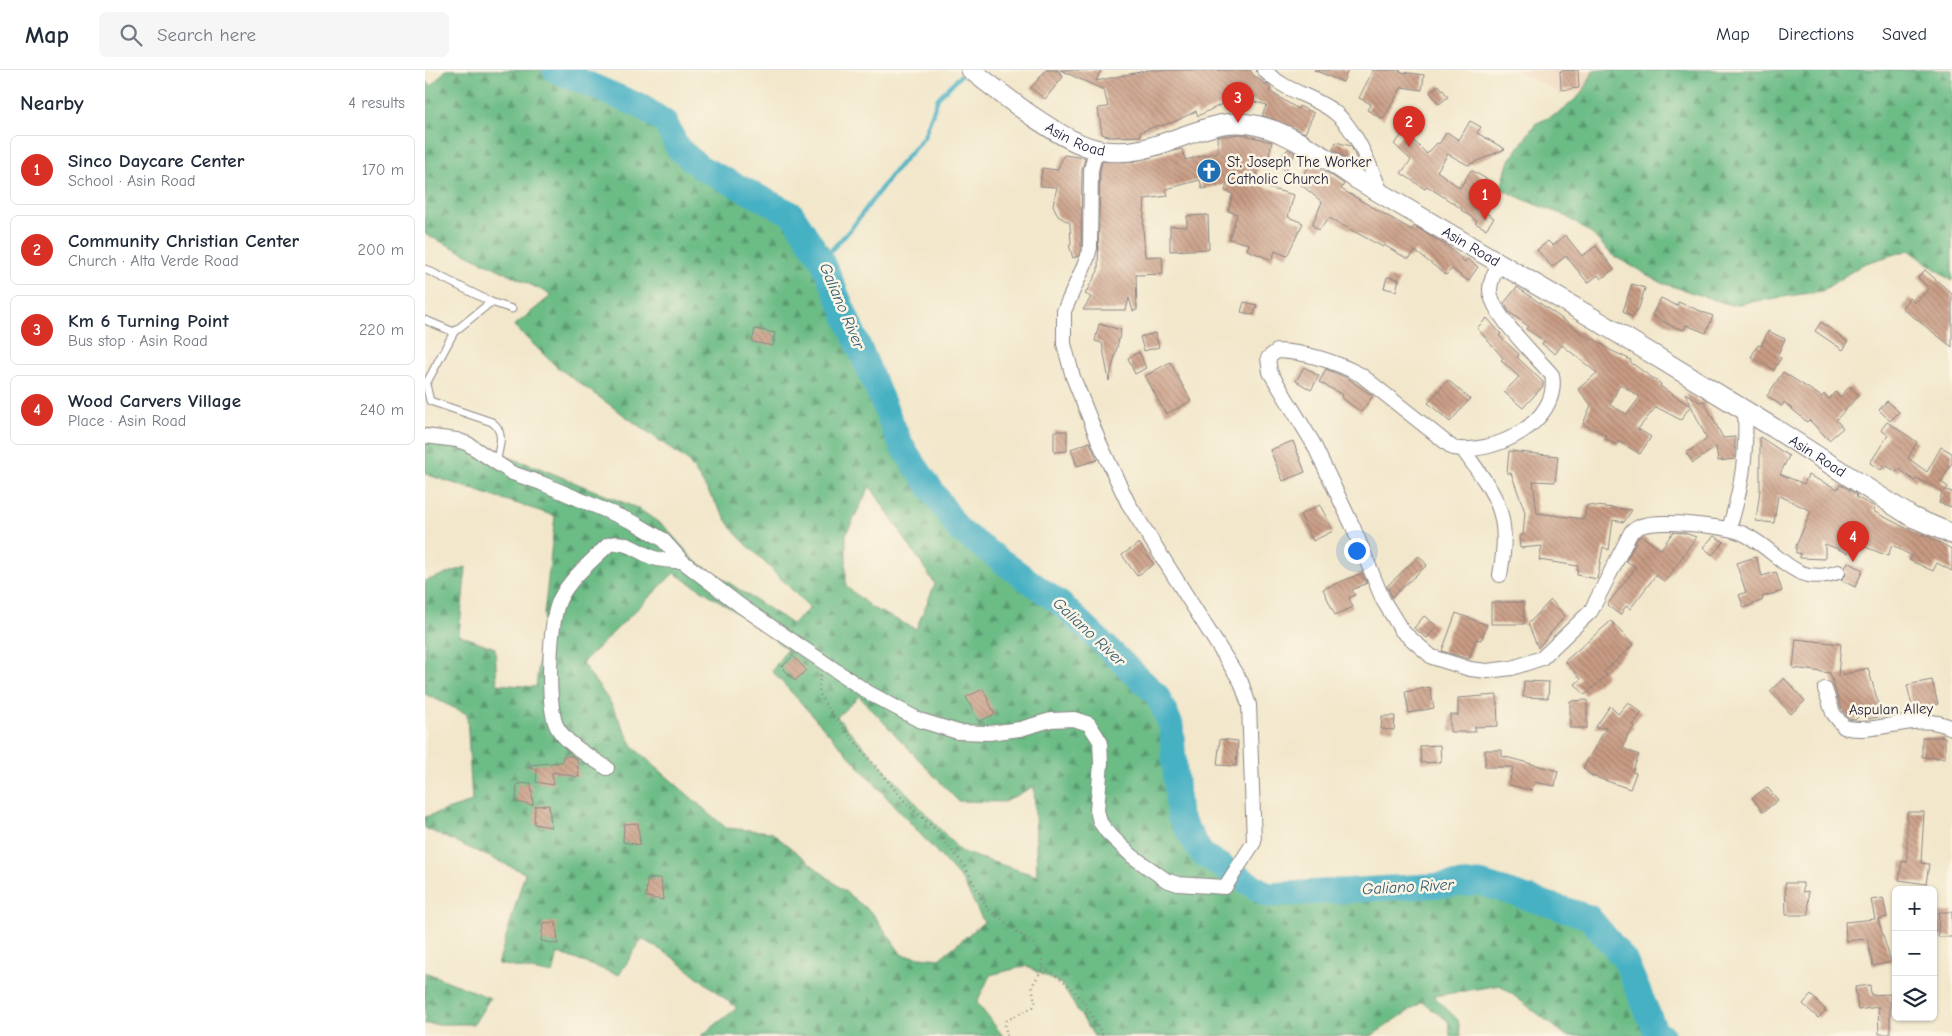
<!DOCTYPE html>
<meta charset="utf-8">
<style>
:root{--surface:#fff;--page:#f6f6f7;--text:#1f2937;--muted:#747a83;--line:#e0e1e3;--accent:#d93025}
body{margin:0;font-family:"Comic Neue",sans-serif;background:var(--page);color:var(--text)}
.controls{position:absolute;right:15px;bottom:15px;display:grid;overflow:hidden;border-radius:8px;box-shadow:0 1px 4px #0004}
.controls button{width:45px;height:45px;display:grid;place-items:center;padding:0;border:0;border-bottom:1px solid var(--line);background:var(--surface);color:var(--text);font:25px sans-serif}
.you{position:absolute;left:931px;top:480px;width:18px;height:18px;margin:-12px;border:4px solid #fff;border-radius:50%;background:#1a73e8;box-shadow:0 0 0 8px #1a73e833}
.badge{display:grid;place-items:center;width:32px;height:32px;border-radius:50%;background:var(--accent);color:#fff;font-size:16px;font-weight:700}
.pin{position:absolute;translate:-50% -41px;filter:drop-shadow(0 1px 2px #0008)}
.pin::after{content:'';position:absolute;top:26px;width:18px;height:15px;background:inherit;clip-path:polygon(0 0,100% 0,50% 100%)}
.list{margin:0;padding:0;list-style:none}
h2{display:flex;justify-content:space-between;align-items:center;height:65px;margin:0;padding:0 20px;font-size:21px}
h2 small{font-size:16px;font-weight:400;color:var(--muted)}
.list li{display:grid;grid-template-columns:32px 1fr auto;gap:15px;align-items:center;box-sizing:border-box;height:70px;margin:0 10px 10px;padding:0 10px;border:1px solid var(--line);border-radius:8px}
.list b{display:block;font-size:19px;white-space:nowrap}
.list p{margin:0;font-size:16px;white-space:nowrap;color:var(--muted)}
.list em{font-size:16px;font-style:normal;color:var(--muted)}
.icon{flex:none;width:28px;height:28px;fill:none;stroke:currentColor;stroke-width:2;stroke-linecap:round;stroke-linejoin:round}
.map{position:relative;flex:none;width:1527px;height:966px;overflow:hidden}
header{display:flex;align-items:center;gap:30px;box-sizing:border-box;height:70px;padding:0 25px;background:var(--surface);border-bottom:1px solid var(--line)}
header strong{font-size:24px}
nav{display:flex;gap:28px;margin-inline-start:auto;font-size:18px}
.search{width:350px;height:45px;background:var(--page);display:flex;align-items:center;gap:12px;box-sizing:border-box;padding:0 18px;border-radius:8px;color:var(--muted);font-size:19px}
main{display:flex}
aside{flex:1;background:var(--surface)}
.map>svg:first-child{display:block}
</style>
<header>
<strong>Map</strong>
<div class="search"><svg class="icon" aria-label="search" viewBox="0 0 24 24"><circle cx="10" cy="10" r="6"/><path d="M15 15l6 6"/></svg>Search here</div>
<nav><a>Map</a><a>Directions</a><a>Saved</a></nav>
</header>
<main>
<aside>
<h2>Nearby<small>4 results</small></h2>
<ul class="list">
<li><span class="badge">1</span><div><b>Sinco Daycare Center</b><p>School · Asin Road</p></div><em>170 m</em></li>
<li><span class="badge">2</span><div><b>Community Christian Center</b><p>Church · Alta Verde Road</p></div><em>200 m</em></li>
<li><span class="badge">3</span><div><b>Km 6 Turning Point</b><p>Bus stop · Asin Road</p></div><em>220 m</em></li>
<li><span class="badge">4</span><div><b>Wood Carvers Village</b><p>Place · Asin Road</p></div><em>240 m</em></li>
</ul>
</aside>
<div class="map">
<svg width="1527" height="966" viewBox="0 0 1527 966">
<defs>
<pattern id="forest-firs" width="22" height="20" patternUnits="userSpaceOnUse" patternTransform="scale(1.25)"><rect width="22" height="20" fill="#6cbc86"/><path d="M5 1l3.5 6h-7zM16 11l3.5 6h-7z" fill="#58986f"/></pattern>
<pattern id="building-back-hatch" width="6" height="6" patternUnits="userSpaceOnUse" patternTransform="scale(1.25)"><rect width="6" height="6" fill="#c99c84"/><path d="M-1 5l2 2M0 0l6 6M5-1l2 2" fill="none" stroke="#a37f6d"/></pattern>
</defs>
<rect width="100%" height="100%" fill="#fcf5e5"/>
<filter id="ink" filterUnits="userSpaceOnUse"><feTurbulence type="fractalNoise" baseFrequency=".02" numOctaves="2"/><feDisplacementMap in="SourceGraphic" scale="10" xChannelSelector="R" yChannelSelector="G"/><feConvolveMatrix kernelMatrix="1 2 1 2 8 2 1 2 1" color-interpolation-filters="sRGB"/></filter>
<filter id="wash" filterUnits="userSpaceOnUse"><feTurbulence type="fractalNoise" baseFrequency=".0096" numOctaves="4" result="noise"/><feDisplacementMap in="SourceGraphic" scale="20" xChannelSelector="R" yChannelSelector="G"/><feGaussianBlur stdDeviation="1.12" result="paint"/><feColorMatrix in="noise" values="0 0 0 0 0 0 0 0 0 0 0 0 0 0 0 0 0 1.4 0 .05"/><feComposite in="paint" operator="in"/></filter>
<g filter="url(#wash)">
<rect width="100%" height="100%" fill="#f2e7cb"/>
<path fill="#f0d6bc" d="M1091,0h78l-11,22 -22,1z"/>
<path fill="url(#forest-firs)" stroke="#476f60" fill-rule="evenodd" d="M21,0h109l87,37 23,15 13,26 22,19 92,47 30,46 79,185 58,85 102,74 96,91 14,30 8,91 23,38 66,41 212,-12 109,34 36,43 31,72 7,4h-96l-67,-51 -66,11 24,24 3,16h-11l-2,-15 -26,-19 -51,34h-277l-33,-52 -35,-18 -36,9 -13,28 26,33h-302l36,-28 -66,-52 -29,-17 -23,36 -61,-22 -5,21 -55,-10 27,-91 -100,-45v-11l47,-15 -5,-88 -42,-20v-113l41,-14 -7,68 36,13 2,36 39,3 19,-171 -130,-42v-46l112,39 102,42 26,18 29,33 98,64 18,-16 -74,-74 -48,-73 -131,-94 -43,-41 38,-31 -127,-61v-153l6,5zM445,416l65,98 -19,45 -44,-21 -26,-22v-52zM249,503l55,34 58,42 -15,22 190,209 22,42 -45,37 -37,-4 -29,-41 -102,-82 -45,-4 -92,-80 -24,-46 -28,-39zM434,626l99,105 46,1 30,-16 3,90 -76,-24 -124,-135z
M1169,0h358v211l-43,-31 -46,14 -41,27 -91,14 -69,-22 -50,-28 -19,-20 -29,-20 -30,-11 -33,-15 7,-26 27,-39 26,-12 22,-20z
M0,902l65,26 -16,26h-49z"/>
<g fill="none" stroke-linecap="round" stroke-linejoin="round">
<path stroke="#46b1c4" stroke-width="4.5" d="M397,190l28,-30 42,-56 32,-37 14,-39 22,-22"/>
<path stroke="#46b1c4" stroke-width="25" d="M130,0l87,37 23,15 13,26 22,19 92,47 30,46 79,185 58,85 102,74 96,91 14,30 8,91 23,38 66,41 212,-12 109,34 36,43 31,72 7,4"/>
</g>
<g id="blocks">
<path fill="url(#building-back-hatch)" fill-rule="evenodd" d="M621,0h12l5,7 -18,22 -14,-11z
M635,0h41l-5,11 53,-11h101l3,5 18,13 -2,3 29,18 1,-3 15,7 -9,20 -43,-18 5,-10 -25,-6 -20,5 -24,12 -2,-5 -20,10 -16,5 -1,-1 -19,7 1,4 -30,1 -9,-3 -4,-26 10,-1 -4,-17z
M889,0h34l-5,12z
M948,0h27l1,2 23,3 -2,15 -20,-3 -19,32 -16,-9 4,-6 -12,-6z
M1153,0l1,18 -18,2 -1,-19z
M1014,15l9,12 -9,7 -9,-12z
M1045,51l11,6 -4,6 28,16 -37,16 -20,-11 -11,17 23,17 11,-18 24,14 -12,27 11,7 -8,11 -11,-6 2,-2 -16,-11 1,-1 -35,-23 -2,3 -24,-16 10,-13 -17,-16 11,-12 22,22 10,-11 2,1 8,-12 12,8z
M816,64l31,8 -4,19 -6,-1 -8,24 40,11 -6,22 15,6 -16,33 -12,-5 -3,9 -25,-10 2,-6 -20,-5 8,-25 -9,-3 5,-17 -8,-3 2,-7 -25,5 -2,-9 -34,9 2,7 -23,3 -2,28 2,30 17,-1 1,18 -27,1 1,35 -4,1 -4,-13 -3,12h-43l8,-13 -6,-3 13,-23 2,-100 2,-10 29,1 51,-13 3,11 33,-8 -1,-15z
M911,72l15,4 10,23 -28,-20z
M863,79l7,4 -9,18 -10,-9z
M639,85l21,3 -3,12 -1,77 -2,9 -6,2 -4,-13h2l-1,-22 -12,-7 -5,-11 4,-18 -17,-1 2,-18 15,2z
M884,95l19,8 16,11 -3,5 71,41 2,-4 33,20 18,16 2,-3 11,8 -10,14 -16,-12 -6,6 -31,-24 -5,7h-4l-22,-13 -1,2 -54,-29 -10,12 -7,-5 10,-23 -23,-19z
M783,145l1,34 -39,2v-25l17,1v-11z
M1140,165l17,21 14,-10 18,23 -13,10 -3,-4 -10,8 -22,-27 -14,11 -15,-17 11,-9 5,5z
M1500,200l27,24v53l-50,-39 7,-10 6,5 14,-14 -11,-12z
M962,207l12,2 -3,12 -12,-3z
M1207,214l13,4 -6,20 -7,9 -9,-6z
M1092,217l75,53 1,-2 17,12 21,10 -1,2 31,22 -1,2 30,20 -9,14 -25,-13 -18,22 13,8 -11,17 -21,-13 -2,4 -13,-7 2,-3 -23,-11 8,-19 -13,-16 19,-16 -35,-28 -7,9 -13,-10 2,-3 -18,-12 2,-3 -19,-14 -5,-9zM1195,314l20,13 -13,17 -17,-9z
M1236,228l16,8 1,-4 35,14 -7,17 -20,-8 -2,5 -13,-4 -19,-11z
M819,232l13,3 -3,10 -13,-3z
M1062,248l14,16 -2,2 20,18 -2,3 26,25v4l-20,22 -19,-16 15,-15 -18,-17 2,-2 -26,-30z
M1396,252l27,20 -5,8 -28,-19z
M674,254l22,6 -12,51 -7,-38 -7,-2z
M330,259l20,4 -2,13 -21,-4z
M1343,261l17,8 -8,17 4,2 -7,12 -23,-13 7,-12 3,1z
M730,263l4,14 -15,4 -4,-14z
M714,282l7,16 -11,6 -7,-16z
M745,292l21,39 -25,13 -21,-38z
M879,297l15,9 -8,14 -15,-9z
M901,299l23,10 24,17 -12,16 -20,-15 2,-2 -24,-13z
M1358,302l39,25 2,-3 5,5 6,-7 5,5 10,-11 9,9 -23,25 7,8 -14,12 -20,-20 -2,2 -23,-20 -2,4 -15,-10z
M1023,310l22,19 -20,23 -22,-19z
M1260,323l15,9 4,-1 19,37 12,-1v22l-17,2 -2,-14 -23,16 -7,-10 21,-14z
M1462,331l12,11 -9,9 -11,-11z
M1462,352l30,20 -9,16 19,14 14,-25 11,6v10l-11,19 7,5 -2,3 6,2v15l-13,-4 3,-11 -25,-14 -2,3 -16,-12 -2,3 -12,-7 -4,5 -11,-7 18,-28 -7,-5z
M629,361h13v20l-13,1z
M1335,367l29,19 -9,18 24,10 4,-9 30,14 2,-5 17,11 -1,2 19,10 -2,4 48,25 1,-2 30,15v22l-15,-8 -4,8 -24,-11 3,-4 -20,-11 -4,11 -35,-14 -5,11 -23,-9v15l-25,-1v-5h-4v-7l15,-35 -33,-16 -4,28 -18,-2 4,-31z
M868,371l12,31 -22,9 -13,-31z
M665,372l7,18 -20,6 -6,-17z
M1084,381l49,5 -3,26 -22,-1 4,32 47,6 3,-14 45,5 -8,12 -11,-2 -4,30 -6,-3 -6,32 -20,-4 1,-9 -39,-6 3,-14 -22,2 -1,-12 4,-1 2,-23 -14,-39h-4z
M895,435l13,26 -20,10 -13,-26z
M1248,462l12,1 11,4 -31,45 -9,-7 -26,34 -4,-3 -6,9 -13,-10 29,-38 -10,-6 12,-23 3,-2 20,13z
M1289,466l10,6 -12,13 -9,-8z
M714,473l15,21 -17,12 -15,-21z
M994,486l8,9 -35,32 -5,-11z
M1331,487l6,19 14,-4 6,19 -20,6 1,3 -19,8 -5,-13 7,-3 -10,-29z
M1423,492l15,8 -8,17 -14,-7 5,-5 -1,-7z
M937,503l5,10 -15,7 3,5 -6,3 4,9 -18,8 -12,-26z
M1126,530l14,16 -27,32 -10,-24z
M1066,532h33v22h-33z
M1031,543l31,12 -6,15 -5,-1 -7,20 -27,-8z
M999,546l13,10 -10,12 -13,-10z
M1186,551l22,24 -29,27 3,3 -22,20 -10,-11 6,-5 -16,-18z
M1371,569l45,5 -3,32 30,-8 14,48 -13,3 -3,-10 -11,11 -6,-1 -8,-11 -11,-35 -37,-5z
M368,586l13,14 -11,11 -13,-14z
M1359,608l21,23 -14,13 -21,-23z
M1507,610l6,24 -25,6 -6,-25z
M1099,611l25,1 -1,16 -25,-1z
M1005,617l4,21 -25,5 -4,-21z
M558,619l12,25 -16,8 -13,-25z
M1072,625l1,31 -23,1v5h-25v-17h8v-17z
M1162,630v28h-17v-27z
M1203,632l14,11 -10,12 2,2 -6,7 -5,14 16,7 -7,17 4,1 -6,16 -38,-13 -9,-8 23,-40h-11l15,-22 8,8z
M957,646h13l-1,14 -13,-1z
M1497,667h23v21l-23,-1z
M795,669l18,2 -2,25 -19,-1z
M1015,675l1,17 -20,1 -1,-17z
M1060,680h17v6l56,15 -3,15 -21,-4 -2,8 -23,-5 4,-18h-28z
M138,686h9l5,3 2,18 -27,-5 1,13 -17,-3 1,-12 -7,-2v-3l32,-3z
M106,713l2,22 -17,-3 1,-18z
M1342,717l11,13 -15,12 -11,-14z
M124,735l2,22 -17,-3 1,-18z
M1482,742h17l-3,51 8,1 -3,20 -27,-4 3,-19 5,1z
M213,753l2,22 -17,-3 1,-18z
M236,808l2,22 -17,-3 1,-18z
M1360,813h18v9l5,-1 1,24h-23z
M1458,828l4,19 -9,2 13,43 -18,4 -6,-27 -21,2 -1,-19 30,-3 -4,-19z
M1514,842h13v25h-14z
M131,852l2,22 -17,-3 2,-18z
M1445,915l1,10 19,-1v40h-11l-1,-27 -20,3 -3,-23z
M1386,925l15,15 -8,8 -15,-14z"/>
</g>
</g>
<g filter="url(#ink)">
<use href="#blocks" fill-opacity="0" stroke="#8a8483" stroke-width="1"/>
<g fill="none" stroke-linecap="round" stroke-linejoin="round">
<defs>
<path id="service" d="M0,199l66,33 21,7
M66,232l-37,30 -28,52 4,17 62,21c14,11 7,25 4,41
M0,250l29,12"/>
<path id="minor" d="M839,0c21,22 46,24 69,41 25,19 36,55 49,83
M1074,194c-4,8 -9,16 -9,26 1,24 46,66 62,85 9,47 -59,81 -99,73l-92,-73c-27,-14 -54,-23 -84,-24l-9,7 2,14 43,71 40,84 30,73 19,31 30,26 38,12 17,2 25,-3 30,-10 49,-47 40,-79c3,-2 7,-5 10,-6 18,-7 86,0 103,8 36,17 49,54 94,38
M0,366l32,4 11,4 44,29 29,10 94,40 27,16 20,22 59,45 128,87 50,27 39,12 31,1 31,-4 31,-9 23,-1 15,5 11,17 1,22 -4,47 3,12 7,10 25,24 34,24 12,4 47,3 29,-45 -5,-137 -8,-23 -113,-179 -28,-59 -27,-67 -9,-33v-33l23,-52 3,-11 1,-78 5,-20
M1038,380c35,48 48,64 37,125
M1304,459c13,-42 18,-74 16,-118
M1400,619l8,24 11,14c32,9 73,-17 108,1
M182,698c-16,-11 -40,-23 -50,-41 -11,-21 -8,-107 3,-128 10,-21 32,-38 48,-54 16,-7 31,8 46,13 9,3 19,3 28,3"/>
<g id="secondary">
<path id="s1" d="M546,0c31,24 87,70 124,79 48,12 85,-17 129,-25 47,-8 98,32 134,56l240,141 176,107 138,89 40,17"/>
</g>
</defs>
<use href="#service" stroke="#8a8483" stroke-width="9"/>
<use href="#minor" stroke="#8a8483" stroke-width="16"/>
<use href="#secondary" stroke="#8a8483" stroke-width="21"/>
<path stroke="#8a8483" stroke-width="2.5" stroke-dasharray="1 4" stroke-linecap="butt" d="M396,605c-6,17 2,26 11,39l74,89 29,26 29,36 23,43 47,37 8,10 1,13 -11,18 3,16 -2,5 -26,13 -2,6 2,10
M618,898c30,14 46,40 60,68"/>
<use href="#service" stroke="#fff" stroke-width="7"/>
<use href="#minor" stroke="#fff" stroke-width="14"/>
<use href="#secondary" stroke="#fff" stroke-width="19"/>
</g>
</g>
<defs>
<symbol id="church-disc" viewBox="-11 -11 22 22"><circle r="9.5" fill="#1f6fb2" stroke="#fcf5e5"/><path d="M-1.2-6h2.4v3.5h3.3v2.4h-3.3V6h-2.4V-.1h-3.3v-2.4h3.3Z" fill="#fff"/></symbol>
</defs>
<g fill-rule="evenodd">
<use href="#church-disc" x="770" y="87" width="28" height="28"/>
</g>
<g text-anchor="middle" dominant-baseline="central" stroke-width="5" stroke-linejoin="round" paint-order="stroke">
<g font-size="15" fill="#22223b" stroke="#fcf5e5">
<text stroke="none"><textPath href="#s1" startOffset="126">Asin Road</textPath></text>
<text stroke="none"><textPath href="#s1" startOffset="561">Asin Road</textPath></text>
<text stroke="none"><textPath href="#s1" startOffset="966">Asin Road</textPath></text>
<text transform="translate(1466 639) rotate(-1)">Aspulan Alley</text>
</g>
<g font-size="15" fill="#22223b" stroke="#fcf5e5" text-anchor="start">
<text x="802" y="92">St. Joseph The Worker<tspan x="802" dy="17">Catholic Church</tspan></text>
</g>
<g font-size="16" font-style="italic" fill="#305b72" stroke="#fcf5e5">
<text transform="translate(417 236) rotate(67)">Galiano River</text>
<text transform="translate(664 562) rotate(43)">Galiano River</text>
<text transform="translate(983 817) rotate(-3)">Galiano River</text>
</g>
</g>
</svg>
<div class="controls">
<button>+</button>
<button>−</button>
<button><svg class="icon" aria-label="layers" viewBox="0 0 24 24"><path d="M12 4l9 5-9 5-9-5zM3 14l9 5 9-5"/></svg></button>
</div>
<div class="you"></div>
<div class="pin badge" style="left:1060px;top:150px">1</div>
<div class="pin badge" style="left:984px;top:77px">2</div>
<div class="pin badge" style="left:813px;top:53px">3</div>
<div class="pin badge" style="left:1428px;top:492px">4</div>
</div>
</main>
